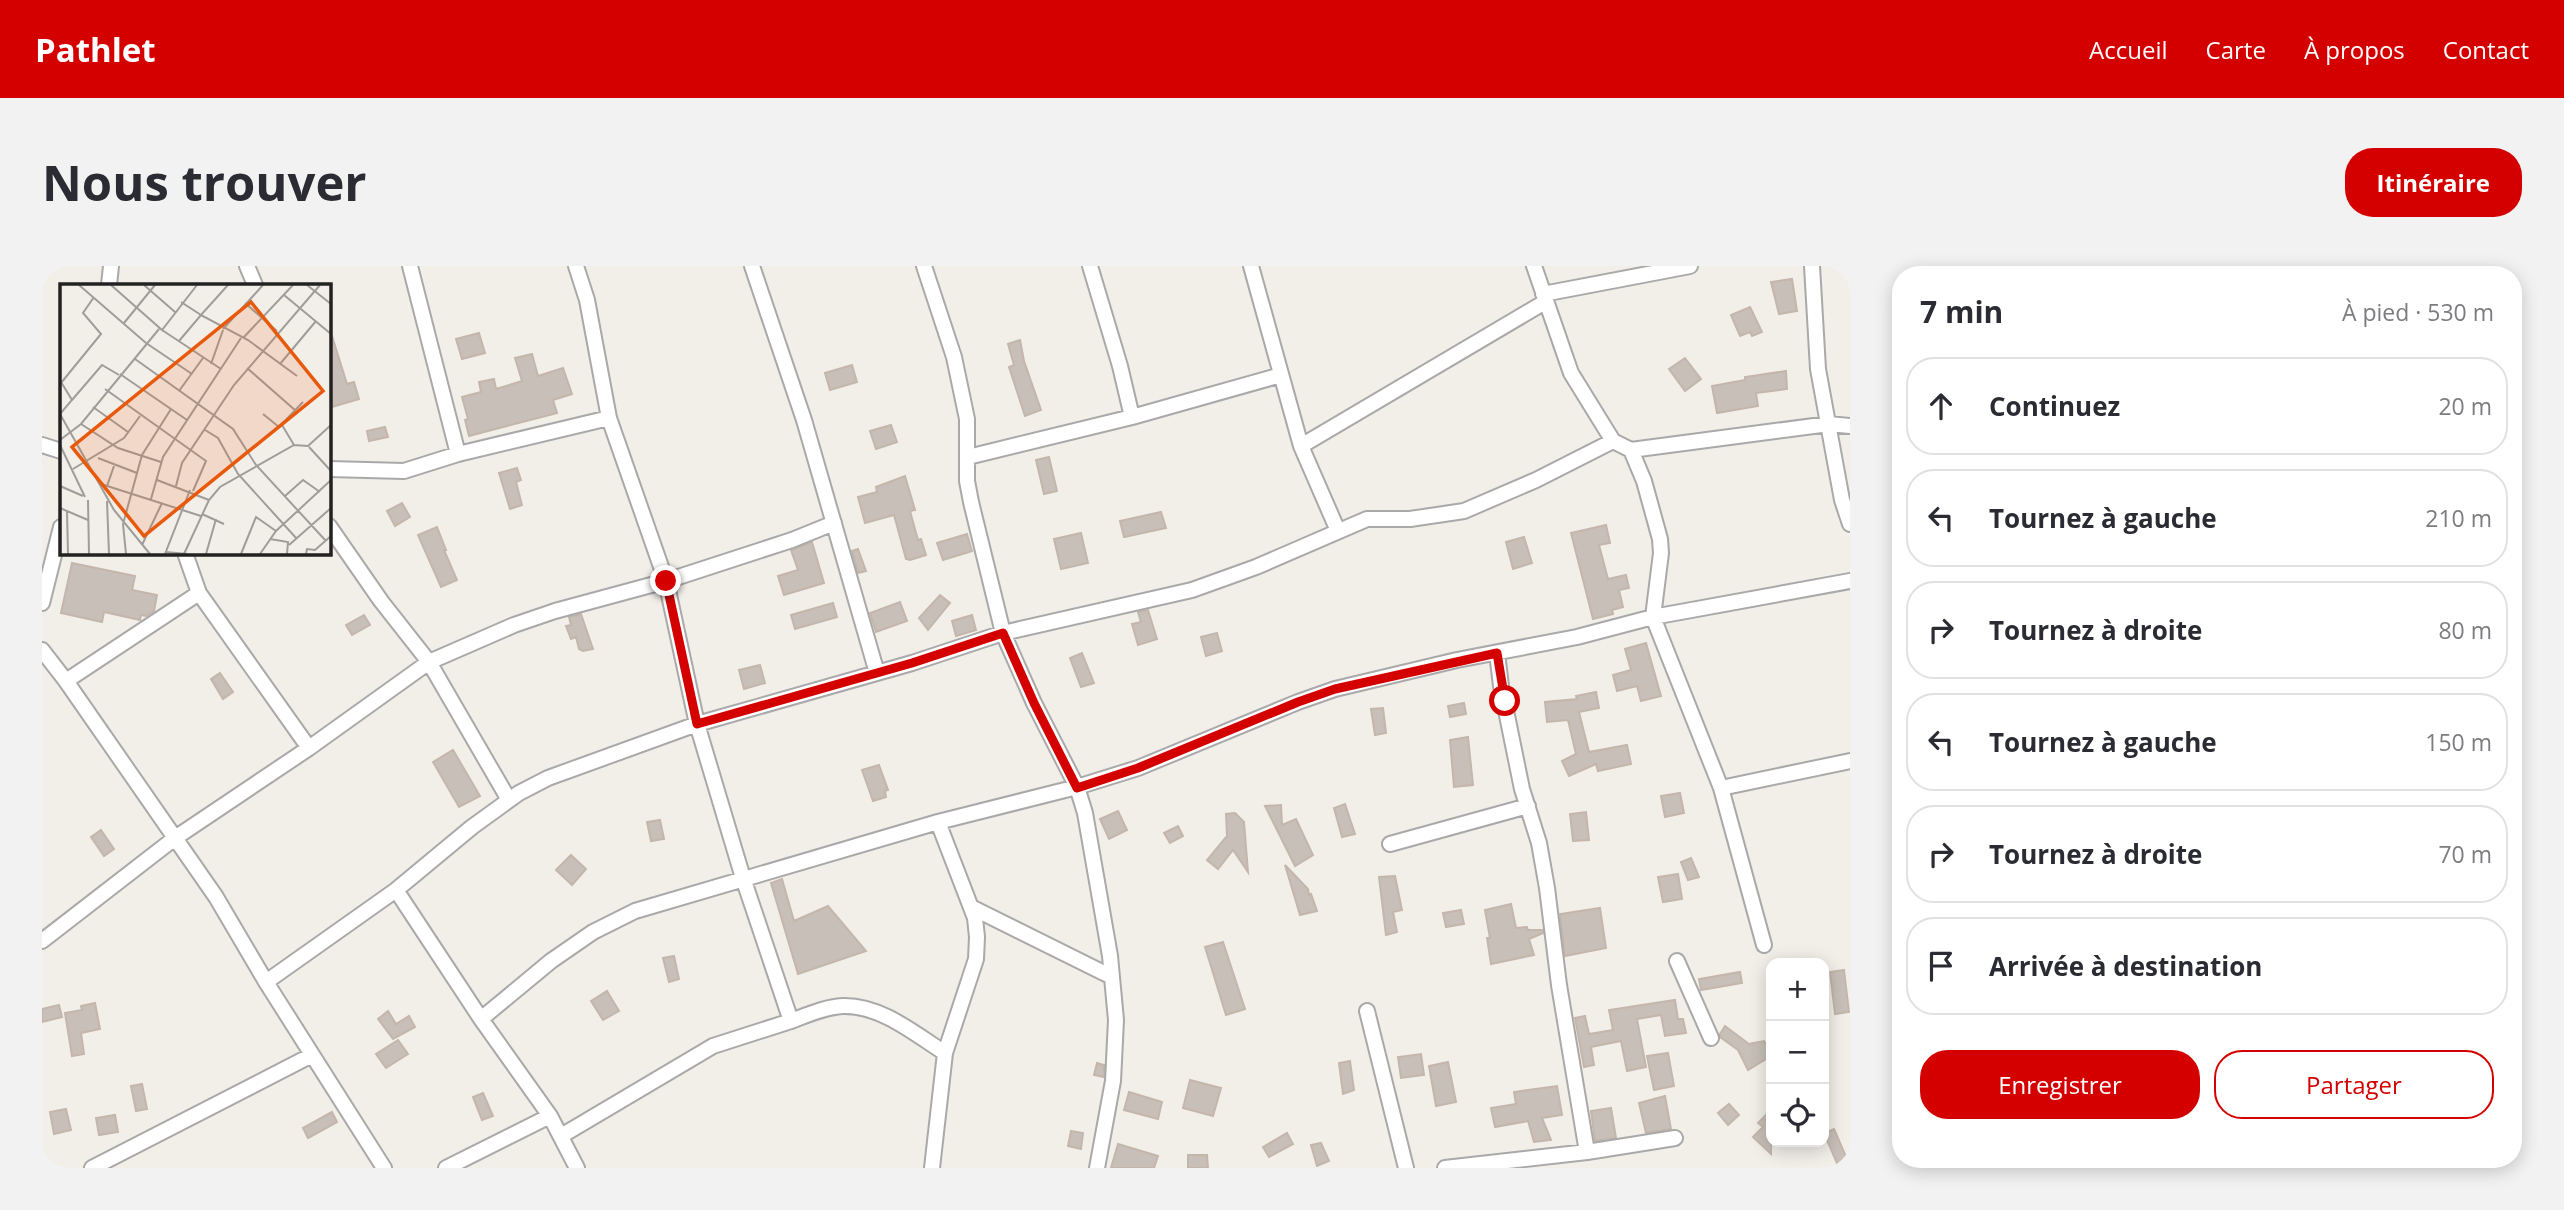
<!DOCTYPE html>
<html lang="fr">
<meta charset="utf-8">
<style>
:root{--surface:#fff;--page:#f2f2f3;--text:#2b2b33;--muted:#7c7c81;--line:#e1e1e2;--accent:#d40000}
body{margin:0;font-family:"Open Sans",sans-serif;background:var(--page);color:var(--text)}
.controls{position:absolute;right:21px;bottom:21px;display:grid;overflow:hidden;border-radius:14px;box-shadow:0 4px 18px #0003}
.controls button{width:63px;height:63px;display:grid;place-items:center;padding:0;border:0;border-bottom:2px solid var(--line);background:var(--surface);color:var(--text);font:35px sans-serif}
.stop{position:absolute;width:21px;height:21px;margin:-16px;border:5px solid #d40000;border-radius:50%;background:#fff}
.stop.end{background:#d40000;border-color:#fff;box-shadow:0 2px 7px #0008}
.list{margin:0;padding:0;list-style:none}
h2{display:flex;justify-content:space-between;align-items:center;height:91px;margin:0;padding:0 28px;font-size:30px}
h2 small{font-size:23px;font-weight:400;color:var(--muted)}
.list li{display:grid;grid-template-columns:46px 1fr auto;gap:21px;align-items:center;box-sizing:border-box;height:98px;margin:0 14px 14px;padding:0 14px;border:2px solid var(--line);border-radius:28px}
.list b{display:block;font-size:26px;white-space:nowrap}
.list em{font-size:23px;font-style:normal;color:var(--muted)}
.actions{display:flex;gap:14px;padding:21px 28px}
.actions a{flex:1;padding:16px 0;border:2px solid var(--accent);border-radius:28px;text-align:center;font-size:24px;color:var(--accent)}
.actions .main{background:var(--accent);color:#fff}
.icon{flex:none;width:38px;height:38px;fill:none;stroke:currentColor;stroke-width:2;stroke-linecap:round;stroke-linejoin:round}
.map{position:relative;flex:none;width:1808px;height:902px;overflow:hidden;border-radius:28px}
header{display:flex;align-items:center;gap:42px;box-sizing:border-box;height:98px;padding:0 35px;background:var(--accent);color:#fff}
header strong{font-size:33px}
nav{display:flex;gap:38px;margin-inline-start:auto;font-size:24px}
.intro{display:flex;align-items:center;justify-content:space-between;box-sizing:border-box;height:168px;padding:0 42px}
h1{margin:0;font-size:49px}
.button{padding:18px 32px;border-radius:28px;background:var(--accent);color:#fff;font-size:24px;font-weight:700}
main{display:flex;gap:42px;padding:0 42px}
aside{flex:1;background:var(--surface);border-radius:28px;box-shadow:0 4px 18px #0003}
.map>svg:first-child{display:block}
</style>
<header>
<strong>Pathlet</strong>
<nav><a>Accueil</a><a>Carte</a><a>À propos</a><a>Contact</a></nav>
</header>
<div class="intro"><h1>Nous trouver</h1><a class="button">Itinéraire</a></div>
<main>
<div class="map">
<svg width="1808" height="902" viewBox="0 0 1808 902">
<rect width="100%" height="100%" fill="#f2efe9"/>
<path fill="#c7bfb8" stroke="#c4b6ab" stroke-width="2" d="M1750,13l5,32 -18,3 -8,-32z
M1708,41l12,25 -10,4 -2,-4 -10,4 -9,-21z
M437,67l6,20 -23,6 -6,-20z
M287,70h3l15,48 7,-2 5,17 -30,9z
M978,74l4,21 17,49 -16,6 -16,-49 5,-2 -6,-21z
M490,88l6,22 25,-8 9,26 -19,6 4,13 -88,23 -4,-16 3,-1 -6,-22 19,-5 -2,-10 15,-3 2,10 26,-8 -7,-23z
M1643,92l16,21 -16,12 -16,-22z
M810,99l5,17 -27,8 -5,-17z
M1744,105l1,18 -31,4 2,13 -41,7 -5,-27 33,-6v-3z
M849,159l6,17 -21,7 -6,-18z
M343,161l3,10 -19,4 -2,-10z
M1007,191l8,34 -13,3 -8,-34z
M475,202l4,12 -5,2 6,23 -12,4 -11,-36z
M863,210l10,34 -5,1 8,29 3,-1 5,16 -16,5 -4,-1 -12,-44 -29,8 -7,-26 19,-5 -1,-5z
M360,237l8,14 -15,9 -8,-15z
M1119,246l5,16 -42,9 -4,-16z
M1564,259l4,18 -11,2 9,34 18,-4 3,13 -10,2 4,17 -11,3 1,4 -20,5 -22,-86z
M395,261l9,23h-2l13,30 -16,7 -23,-52z
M1039,267l7,30 -27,6 -7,-30z
M925,268l5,17 -29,9 -6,-17z
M1482,271l8,26 -19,6 -7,-27z
M770,276l12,41 -40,12 -6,-19 20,-6 -7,-20z
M816,283l8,22 -8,2 -6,-22z
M30,297l63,13 -3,14 25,5 -3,16 -8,5 -5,-1 -1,5 -36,-8 -2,10 -41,-9z
M898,329l10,8 -22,27 -9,-12z
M858,336l7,19 -31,11 -6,-19z
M791,337l4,14 -42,12 -4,-14z
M1106,344l9,29 -19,6 -6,-21 9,-2 -3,-10z
M539,348l12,35 -10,2 -4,-2 -3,-12 -5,2 -5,-13 5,-1 -2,-8z
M322,349l6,10 -18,10 -6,-10z
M930,349l4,15 -20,6 -4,-15z
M1175,367l5,18 -16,5 -5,-19z
M1604,377l15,53 -20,5 -4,-15 -20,5 -4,-16 18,-5 -6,-21z
M1040,387l12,30 -13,4 -11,-29z
M718,399l5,18 -21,6 -5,-19z
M178,407l13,19 -10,7 -12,-20z
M1554,426l3,16 -20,4 10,40 38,-7 4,19 -33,7 -2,-7 -27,12 -7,-15 14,-7 -8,-34 -21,2 -2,-20 32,-3 -1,-3z
M1422,437l2,11 -16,3 -2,-11z
M1341,442l3,25 -11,2 -4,-26z
M1426,471l5,48 -19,2 -4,-47z
M411,484l27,46 -21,11 -26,-45z
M837,499l9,25 -3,1 1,6 -13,4 -11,-31z
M1638,527l4,20 -19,4 -4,-21z
M1303,538l10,30 -13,3 -8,-29z
M1239,539l1,20 14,-6 17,36 -18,11 -30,-60z
M1076,545l9,19 -18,9 -9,-20z
M1544,546l3,28 -16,1 -3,-27z
M1193,547l9,9 4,50 -15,-22 -15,19 -11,-9 20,-24 -1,-22z
M618,554l4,19 -13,2 -4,-19z
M1136,560l5,10 -13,7 -6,-10z
M59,564l13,19 -10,7 -13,-19z
M529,589l15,14 -14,16 -16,-15z
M1649,592l8,19 -11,3 -7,-18z
M1243,599l23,24 1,6 2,-1 6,17 -17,4z
M1636,608l4,25 -19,3 -5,-25z
M1353,610l7,34 -9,2 4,20 -11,3 -7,-58z
M740,613l12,42 34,-15 38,45 -68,23 -27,-91z
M1469,638l5,24 11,-1 1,3h15v3l-14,6 5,16 -43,9 -4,-26h3l-5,-28z
M1558,642l6,40 -41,8 -5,-42z
M1419,644l3,14 -18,3 -3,-14z
M1181,676l22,67 -19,6 -21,-68z
M632,690l5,23 -10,3 -6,-24z
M1802,704l5,42 -14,2 -5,-42z
M1698,706l2,11 -41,7 -2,-11z
M565,725l12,20 -16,9 -12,-19z
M1633,734l3,19h5l3,14 -21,3 -4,-21 -24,4 9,48 -19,4 -6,-30 -30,6 3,18 -10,2 -9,-49 10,-2 4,18 24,-4 -4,-20z
M53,737l5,26 -19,4 3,21 -12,2 -7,-43 17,-3 -1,-4z
M17,739l3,12 -20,5v-13z
M346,745l8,13 13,-8 6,11 -22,12 -15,-20z
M1683,760l24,18 15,-3 7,11v4l-23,14 -10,-20 -18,-13v-3z
M356,774l10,14 -22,14 -10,-14z
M1626,787l6,33 -20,4 -7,-34z
M1379,788l3,21 -23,3 -3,-21z
M1308,795l4,29 -11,4 -4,-31z
M1406,796l8,40 -20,4 -7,-40z
M1055,797l7,2v12l-10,-2z
M1148,814l31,8 -8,28 -30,-8z
M100,818l5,25 -11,2 -5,-25z
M1515,820l5,29 -20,3 9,22 -17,2 -6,-21 -33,6 -4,-19 25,-4 -2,-12z
M1087,826l33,10 -4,17 -34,-9z
M441,827l10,23 -11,4 -9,-23z
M1623,830l6,33 -25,4 -7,-30z
M1687,838l10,11 -11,10 -10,-12z
M1569,842l5,30 -21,3 -4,-30z
M24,843l5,21 -17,4 -4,-22z
M1729,844v44l-18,-17 10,-10 -5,-4z
M290,846l5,10 -29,16 -5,-10z
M73,849l3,17 -19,3 -3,-17z
M1792,863l16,37v2h-11l-15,-35z
M1029,865l12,2 -2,16 -13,-3z
M1245,867l6,11 -24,13 -6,-10z
M1279,877l8,18 -12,5 -6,-21z
M1076,878l40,12 -4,12h-43z
M1146,889h19l1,13h-20z"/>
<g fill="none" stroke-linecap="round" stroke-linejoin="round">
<defs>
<path id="minor" d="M205,0l8,19
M368,0l48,188
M710,0l52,154 73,253
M882,0l30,91 13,62v62l4,21 32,131 31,70 43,84 8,26 25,143 6,64 -3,61 -16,87
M1048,0l30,100 12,51
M1209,0l50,180 37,85
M1492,0l37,107 42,68 18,9 13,31 16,58 1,14 -8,64 68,171 43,157
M1770,0l6,103 24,131 8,24
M67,19l2,-19
M1501,28l147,-28
M0,179l19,6
M1259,180l244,-144
M1589,184l198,-26 21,2
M926,191l164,-40 149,-42
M287,203l75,2 54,-17 151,-36
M287,260l52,75 48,61 80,138
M143,287l14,40 110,155
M0,337l19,-76
M0,384l24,31 150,216 50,85 118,186
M1455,387l4,33 21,103 17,54 8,45 12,97 28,167
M24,415l133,-88
M1679,522l129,-27
M1348,578l138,-38
M354,624l85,129 69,97 27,52
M929,641l141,70
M0,675l133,-103 134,-90 120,-86 85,-37 41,-14 111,-30 126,-41 42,-17
M1635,695l34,77
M224,716l130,-92 76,-63 47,-34 29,-15 149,-54 215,-61 91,-30 189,-43 64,-23 111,-48h43l54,-8 72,-31 77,-39
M1325,745l39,157
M439,753l70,-58 42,-29 42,-21 303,-89 139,-35 61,-19 160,-66 37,-13 122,-29 120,-23 76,-20 197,-36
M749,755c16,-6 34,-14 52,-15 38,-1 72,28 102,47
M519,870l152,-90 78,-25 -48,-143 -46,-154 -31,-143 -57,-163 -22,-118 -11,-34
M50,902l220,-113
M404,902l104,-52
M890,902l13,-115 31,-94 1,-22 -2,-19 -37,-96
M1403,902l142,-16 88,-14"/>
</defs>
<use href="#minor" stroke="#a9a9a9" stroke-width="18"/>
<use href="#minor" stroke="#fff" stroke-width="14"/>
</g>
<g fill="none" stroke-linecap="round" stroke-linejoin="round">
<path stroke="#d40000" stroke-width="9" d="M624,315l31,143 215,-61 91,-30 31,70 43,85 61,-20 160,-66 37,-13 162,-36 8,48"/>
</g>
<g transform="translate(18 18)">
<rect width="271" height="271" fill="#f2efe9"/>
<path fill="none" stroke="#9f9d99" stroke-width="2" d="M19,1l67,58 46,31M51,1l51,45 35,-45M84,1l31,27M247,1l24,19M224,11l47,39M121,18l20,13 27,-30M185,19l32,28M64,39l31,-38M163,45l40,-44M102,46l59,39M184,53l49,-52M119,57l22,-26 47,25 49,36M75,75l98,70 23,36 70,76M151,80l12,-34M220,80l36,-43M187,84l49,43M60,90l67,46M1,99l40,-49 -18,-21 11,-16M45,105l101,72 -13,30M119,107l24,-33M12,116l30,-35 17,10M33,123l35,25M0,130l54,96 36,44M0,130l12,-14 -11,-18M203,130l16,13 24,-25M21,140l37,24 43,14M222,141l12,20M145,146l13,8 20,36 59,65M0,156l21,-16 78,-95M0,161l25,52M249,163l22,24M38,174l39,15M13,185l51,-31 16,-22M97,196l52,20M41,200l100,32M0,202l23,10M47,202l7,-20M116,202l6,-23 52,-78 86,-100M225,212l18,-16 17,12M91,215l12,-42 78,-119M28,216l1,54M47,217l2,53M0,224l28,12M7,227l1,43M142,230l22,10M210,255l18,3 -1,12M82,261l20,-42M229,261l42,-37M106,268l21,2M66,270l-3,-30 19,-69 29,-46M105,270l25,-64M124,270l25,-54 11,-13 74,-42 14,1 23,-21M146,270l10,-35M181,270l15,-37 20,14M200,270l16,-23 55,-51M246,270l1,-5 8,1 16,-14"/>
<path fill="#e8590c" fill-opacity="0.15" stroke="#e8590c" stroke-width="3.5" d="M191,18l72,89 -179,145 -72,-89z"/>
<rect width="271" height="271" fill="none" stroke="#222" stroke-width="3.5"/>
</g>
</svg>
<div class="controls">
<button>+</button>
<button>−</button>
<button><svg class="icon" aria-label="locate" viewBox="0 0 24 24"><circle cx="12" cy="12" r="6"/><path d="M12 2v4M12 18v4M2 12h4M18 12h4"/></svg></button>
</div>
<div class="stop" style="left:1463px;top:435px"></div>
<div class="stop end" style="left:624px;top:315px"></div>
</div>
<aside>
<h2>7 min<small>À pied · 530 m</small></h2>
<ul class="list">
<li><svg class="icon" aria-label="ahead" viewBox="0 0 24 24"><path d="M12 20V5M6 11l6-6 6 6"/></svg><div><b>Continuez</b></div><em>20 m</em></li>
<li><svg class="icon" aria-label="left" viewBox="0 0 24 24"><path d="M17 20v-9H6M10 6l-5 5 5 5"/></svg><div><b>Tournez à gauche</b></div><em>210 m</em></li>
<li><svg class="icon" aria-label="right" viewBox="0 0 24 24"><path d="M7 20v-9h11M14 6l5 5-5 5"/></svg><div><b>Tournez à droite</b></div><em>80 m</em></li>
<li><svg class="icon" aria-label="left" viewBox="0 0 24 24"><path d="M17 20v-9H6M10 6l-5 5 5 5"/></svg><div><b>Tournez à gauche</b></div><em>150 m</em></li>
<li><svg class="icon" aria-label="right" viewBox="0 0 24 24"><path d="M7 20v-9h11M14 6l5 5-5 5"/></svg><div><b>Tournez à droite</b></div><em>70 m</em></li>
<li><svg class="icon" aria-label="arrive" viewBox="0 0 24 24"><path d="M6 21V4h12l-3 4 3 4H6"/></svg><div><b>Arrivée à destination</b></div></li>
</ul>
<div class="actions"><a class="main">Enregistrer</a><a>Partager</a></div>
</aside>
</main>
